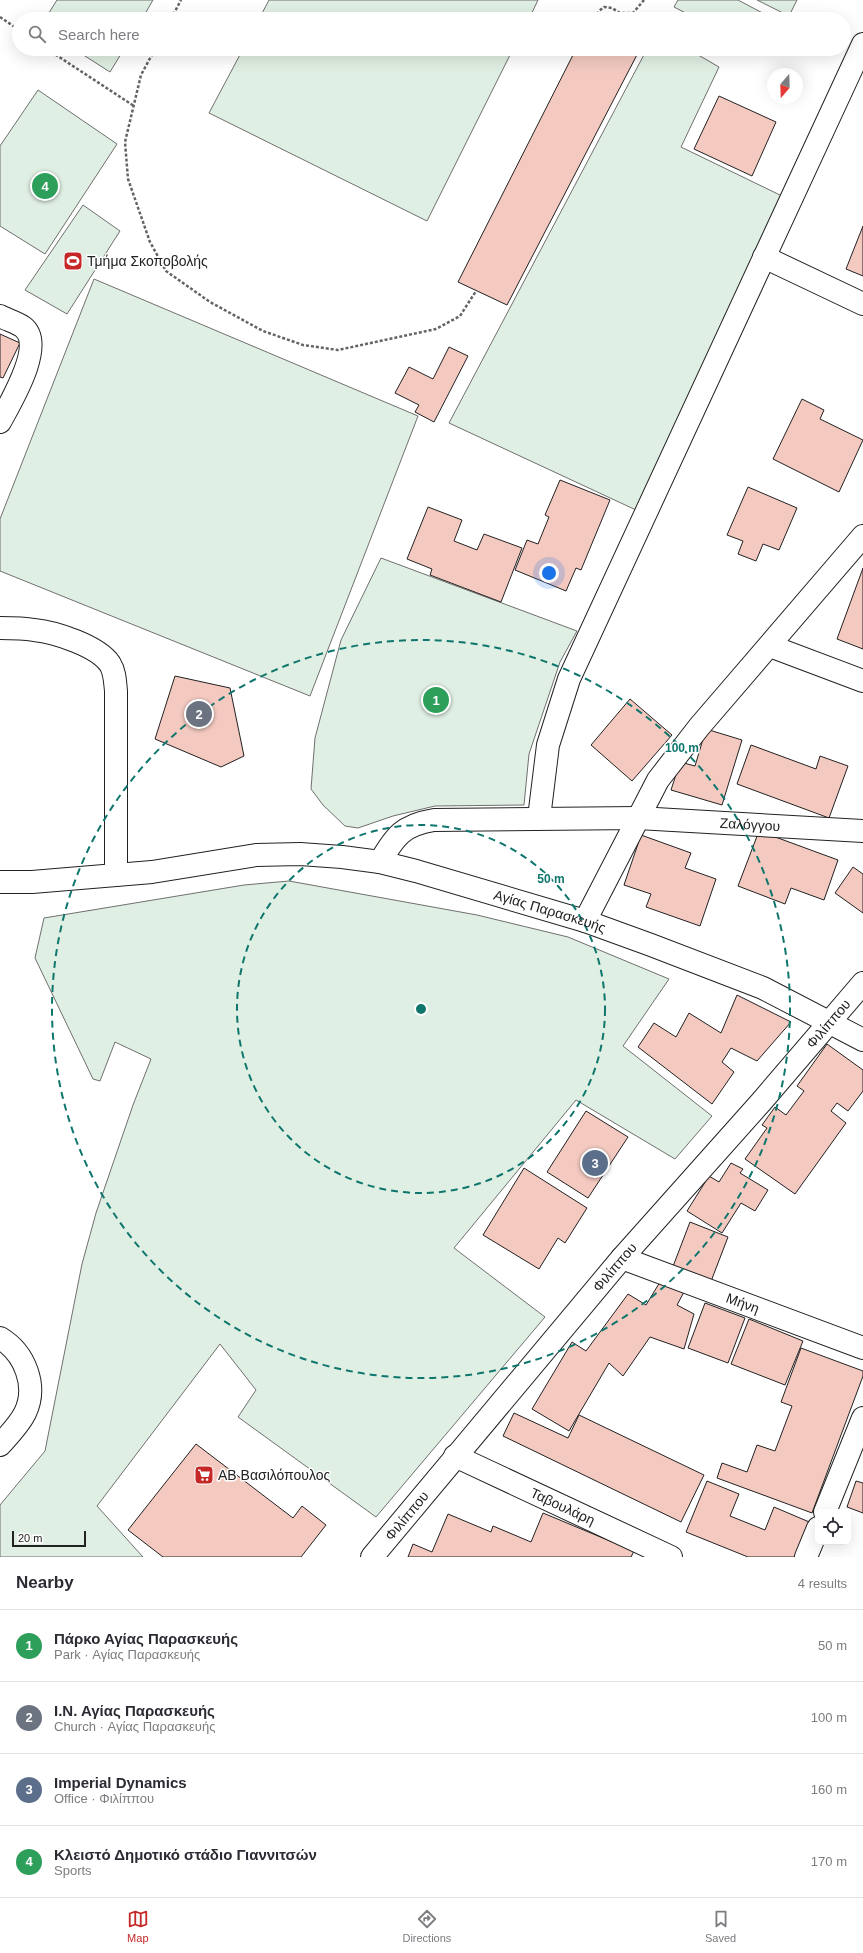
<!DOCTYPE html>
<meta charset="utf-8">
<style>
:root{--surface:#fff;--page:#f2f2f3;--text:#2b2b33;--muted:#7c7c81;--line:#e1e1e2;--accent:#c62828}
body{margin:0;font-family:Arial,sans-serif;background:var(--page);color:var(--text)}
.controls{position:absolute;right:12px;bottom:12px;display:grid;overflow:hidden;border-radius:8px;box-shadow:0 4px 16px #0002}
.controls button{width:36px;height:36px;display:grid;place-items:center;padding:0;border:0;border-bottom:1px solid var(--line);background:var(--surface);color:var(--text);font:20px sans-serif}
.compass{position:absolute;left:767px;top:68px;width:36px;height:36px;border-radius:50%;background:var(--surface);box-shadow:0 4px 16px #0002;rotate:199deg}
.scale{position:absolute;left:12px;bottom:10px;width:74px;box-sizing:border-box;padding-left:4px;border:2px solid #222;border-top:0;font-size:11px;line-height:14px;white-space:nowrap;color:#222;-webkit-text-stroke:3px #fff;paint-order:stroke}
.you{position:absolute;left:549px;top:573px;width:14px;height:14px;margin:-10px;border:3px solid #fff;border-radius:50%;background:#1a73e8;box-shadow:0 0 0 6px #1a73e833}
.badge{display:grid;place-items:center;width:26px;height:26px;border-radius:50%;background:var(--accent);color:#fff;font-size:13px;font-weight:700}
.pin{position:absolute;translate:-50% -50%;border:2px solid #fff;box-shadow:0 1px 4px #0006}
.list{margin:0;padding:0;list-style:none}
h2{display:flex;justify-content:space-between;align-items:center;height:52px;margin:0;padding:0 16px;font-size:17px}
h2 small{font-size:13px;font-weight:400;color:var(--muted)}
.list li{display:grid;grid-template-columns:26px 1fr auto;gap:12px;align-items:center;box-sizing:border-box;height:72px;padding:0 16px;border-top:1px solid var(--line)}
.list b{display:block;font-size:15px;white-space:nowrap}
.list p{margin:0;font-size:13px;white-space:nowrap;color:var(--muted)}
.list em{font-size:13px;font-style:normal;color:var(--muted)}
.icon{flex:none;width:22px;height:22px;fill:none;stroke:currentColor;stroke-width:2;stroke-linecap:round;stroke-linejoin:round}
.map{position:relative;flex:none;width:863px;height:1557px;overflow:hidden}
.search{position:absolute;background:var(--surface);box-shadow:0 4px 16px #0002;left:12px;right:12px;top:12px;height:44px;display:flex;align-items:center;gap:10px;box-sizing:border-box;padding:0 14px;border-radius:22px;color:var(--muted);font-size:15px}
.sheet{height:340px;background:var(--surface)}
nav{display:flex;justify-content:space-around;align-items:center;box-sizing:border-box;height:56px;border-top:1px solid var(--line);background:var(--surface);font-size:11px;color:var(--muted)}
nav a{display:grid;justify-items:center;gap:2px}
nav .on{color:var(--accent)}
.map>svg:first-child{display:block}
</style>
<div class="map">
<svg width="863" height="1557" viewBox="0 0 863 1557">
<rect width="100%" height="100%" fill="#fff"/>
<path fill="#e0efe3" stroke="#6f6f6f" d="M57,0h96l-11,19h-97z
M269,0h269l-9,19h-270z
M678,0h60l34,18 -75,1 -23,-12z
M757,0h40l-8,16z
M74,49h50l-14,23z
M243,49h270l-86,172 -218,-108z
M647,49h41l31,18 -38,80 101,49 -146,314 -187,-87z
M38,90l79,54 -72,110 -45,-28v-80z
M83,205l37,26 -53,83 -42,-24z
M94,279l324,137 -108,280 -310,-125v-52z
M381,558l196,73 -17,31 -31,92 -5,51 -89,1 -42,10 -35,12 -13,-2 -22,-21 -12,-16 4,-51 26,-98z
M289,881l188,34 91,22 101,42 -46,67 89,70 -37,43 -99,-59 -122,148 91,69 -169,200 -138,-100 18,-27 -36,-46 -123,162 46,51h-143v-52l45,-54 37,-187 14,-51 37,-108 18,-46 -36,-17 -15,39 -7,-2 -58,-121 9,-40 200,-33z"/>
<path fill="#f3c9c0" stroke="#222" d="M576,49h64l-133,256 -49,-23z
M719,96l57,26 -24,54 -58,-27z
M863,226v50l-17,-7z
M0,334l20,9 -17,35 -3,-1z
M449,347l19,9 -34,66 -19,-10 4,-7 -24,-12 14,-26 24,12z
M802,399l22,11 -4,9 43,21 -24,52 -66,-33z
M560,480l50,20 -29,70 -5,-2 -10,23 -51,-21 12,-30 11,4 11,-27 -4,-2z
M748,487l49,21 -18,42 -16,-6 -7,17 -18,-7 5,-13 -16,-6z
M428,507l34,13 -8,21 23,9 7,-16 38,14 -21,54 -71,-27 2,-6 -25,-10z
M863,568v81l-26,-10z
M175,676l55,12 14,68 -23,11 -66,-28z
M630,699l42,36 -40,46 -41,-36z
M706,729l36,11 -20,65 -51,-15 9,-28 15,4z
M751,745l65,24 4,-13 28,10 -19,52 -92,-34z
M759,831l79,29 -14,40 -33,-12 -6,16 -47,-18z
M641,835l50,18 -6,15 31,11 -16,47 -54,-19 5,-13 -27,-9z
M853,867l10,7v39l-28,-20z
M737,995l54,27 -34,39 -26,-13 -9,14 12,10 -22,32 -74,-57 16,-24 22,14 13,-24 32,20z
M827,1044l36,26v21l-15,20 -11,-8 -6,8 15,12 -51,71 -50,-35 22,-31 -5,-3 13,-18 11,8 18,-24 -7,-5z
M586,1111l42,26 -40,61 -41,-26z
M731,1163l12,6 -3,4 28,17 -13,21 -14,-8 -19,30 -35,-22 22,-35 10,6z
M524,1168l63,40 -22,35 -7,-5 -19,31 -56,-34z
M690,1222l38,15 -18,47 -38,-15z
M660,1282l24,10 -7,13 17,9 -10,35 -34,-12 -27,39 -14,-13 -40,68 -37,-22 40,-67 14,9 42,-57 18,11z
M705,1303l40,15 -17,45 -40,-15z
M749,1319l54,22 -18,44 -54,-21z
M801,1348l62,23v5l-51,137 -95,-35 5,-15 25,9 10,-27 18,6 17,-45 -11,-4z
M514,1413l54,25 11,-23 125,60 -23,47 -178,-86z
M196,1444l97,74 9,-12 24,19 -25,32h-138l-35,-27z
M707,1481l32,13 -9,22 35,14 9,-23 40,17 -13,33h-53l-62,-25z
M856,1481l7,2v30l-16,-6z
M543,1513l91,38 -3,6h-223l5,-13 19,8 16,-38 43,18 2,-6 38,16z"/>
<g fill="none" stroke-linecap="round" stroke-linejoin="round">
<defs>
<g id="minor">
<path d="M764,257l99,47"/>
<path d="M0,316c7,4 16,6 23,11 23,18 -13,76 -23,95"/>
<path d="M0,628c11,0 23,0 34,2 21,2 64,16 76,34 5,8 5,18 6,27v184"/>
<path d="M770,646l93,35"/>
<path d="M539,818l9,-73 21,-66 294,-635"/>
<path id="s1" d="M380,862c15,-26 23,-37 54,-42l204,-2 225,13"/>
<path id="s2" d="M0,882h32l120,-10 104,-17 44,-1 42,3 38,5 36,9 169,50 66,24 112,43 100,52"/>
<path d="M585,921l73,-141 41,-53 164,-191"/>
<path id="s3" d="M622,1258l241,90"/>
<path d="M0,1338c25,15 38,48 25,75 -6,12 -17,23 -25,32"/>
<path id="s4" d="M455,1456l216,101"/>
<path d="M825,1512l38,-94"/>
<path id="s5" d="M372,1557l250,-299 140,-157 101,-118"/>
<path d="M806,1557l12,-29"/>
</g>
</defs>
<use href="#minor" stroke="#222" stroke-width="24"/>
<path stroke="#646464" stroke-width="2.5" stroke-dasharray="3 2" stroke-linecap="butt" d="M0,17l19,13
M171,19l10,-19
M595,19l4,-8 5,-4 8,1 8,5h13l11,-13
M47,49l87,57
M155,49l-14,26 -16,67 3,37 22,63 16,29 44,31 53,29 40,14 35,5 98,-21 24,-13 16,-25"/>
<use href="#minor" stroke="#fff" stroke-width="22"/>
</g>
<g fill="none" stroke="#0f766e" stroke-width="2" stroke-dasharray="7 5">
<circle cx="421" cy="1009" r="184"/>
<circle cx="421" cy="1009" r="369"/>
</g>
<defs>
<symbol id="stadium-square" viewBox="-11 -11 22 22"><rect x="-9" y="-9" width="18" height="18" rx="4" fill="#c62828" stroke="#fff"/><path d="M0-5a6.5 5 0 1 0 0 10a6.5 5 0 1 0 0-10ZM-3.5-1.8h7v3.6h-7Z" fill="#fff"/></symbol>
<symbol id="supermarket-square" viewBox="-11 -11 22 22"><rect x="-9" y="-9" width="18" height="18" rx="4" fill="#c62828" stroke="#fff"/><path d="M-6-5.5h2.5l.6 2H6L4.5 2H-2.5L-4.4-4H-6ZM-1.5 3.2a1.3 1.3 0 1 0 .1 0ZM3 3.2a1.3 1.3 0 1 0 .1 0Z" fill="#fff"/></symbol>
</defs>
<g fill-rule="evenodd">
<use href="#stadium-square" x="62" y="250" width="22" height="22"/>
<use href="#supermarket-square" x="193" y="1464" width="22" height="22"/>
</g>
<g text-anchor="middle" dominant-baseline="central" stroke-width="3" stroke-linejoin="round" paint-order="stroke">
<g font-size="14" fill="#222" stroke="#fff" text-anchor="start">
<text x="87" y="261">Τμήμα Σκοποβολής</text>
<text x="218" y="1475">ΑΒ Βασιλόπουλος</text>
</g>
<g font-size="14" fill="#222" stroke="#fff">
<text stroke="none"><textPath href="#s1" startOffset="388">Ζαλόγγου</textPath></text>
<text stroke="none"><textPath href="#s2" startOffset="559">Αγίας Παρασκευής</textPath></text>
<text stroke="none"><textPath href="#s5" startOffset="702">Φιλίππου</textPath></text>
<text stroke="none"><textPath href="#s5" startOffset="378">Φιλίππου</textPath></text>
<text stroke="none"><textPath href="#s3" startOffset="129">Μήνη</textPath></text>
<text stroke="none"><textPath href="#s4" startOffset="119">Ταβουλάρη</textPath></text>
<text stroke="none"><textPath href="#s5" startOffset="54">Φιλίππου</textPath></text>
</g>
</g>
<circle cx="421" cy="1009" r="6" fill="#0f766e" stroke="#fff" stroke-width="2"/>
<g font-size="12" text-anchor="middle" font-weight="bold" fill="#0f766e" stroke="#fff" stroke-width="3" stroke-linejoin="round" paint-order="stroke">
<text x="682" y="752">100 m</text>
<text x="551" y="883">50 m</text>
</g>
</svg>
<div class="controls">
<button><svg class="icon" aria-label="locate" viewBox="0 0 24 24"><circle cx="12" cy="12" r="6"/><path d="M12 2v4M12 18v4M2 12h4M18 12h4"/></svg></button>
</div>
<svg class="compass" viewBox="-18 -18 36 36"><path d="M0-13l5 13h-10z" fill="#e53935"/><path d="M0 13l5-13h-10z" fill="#7c7c81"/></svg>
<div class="scale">20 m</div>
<div class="you"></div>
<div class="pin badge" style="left:436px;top:700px;background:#2e9e5b">1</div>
<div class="pin badge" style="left:199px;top:714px;background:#6b7280">2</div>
<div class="pin badge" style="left:595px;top:1163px;background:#5c6f8a">3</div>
<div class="pin badge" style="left:45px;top:186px;background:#2e9e5b">4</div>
<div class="search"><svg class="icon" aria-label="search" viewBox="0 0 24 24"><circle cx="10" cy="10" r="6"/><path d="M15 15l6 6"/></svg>Search here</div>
</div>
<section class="sheet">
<h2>Nearby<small>4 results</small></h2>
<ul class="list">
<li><span class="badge" style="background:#2e9e5b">1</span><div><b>Πάρκο Αγίας Παρασκευής</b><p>Park · Αγίας Παρασκευής</p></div><em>50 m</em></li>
<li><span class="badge" style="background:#6b7280">2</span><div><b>Ι.Ν. Αγίας Παρασκευής</b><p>Church · Αγίας Παρασκευής</p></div><em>100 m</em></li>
<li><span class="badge" style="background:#5c6f8a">3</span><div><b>Imperial Dynamics</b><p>Office · Φιλίππου</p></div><em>160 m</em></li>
<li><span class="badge" style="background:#2e9e5b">4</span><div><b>Κλειστό Δημοτικό στάδιο Γιαννιτσών</b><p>Sports</p></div><em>170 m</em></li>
</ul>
</section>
<nav>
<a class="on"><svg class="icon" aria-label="map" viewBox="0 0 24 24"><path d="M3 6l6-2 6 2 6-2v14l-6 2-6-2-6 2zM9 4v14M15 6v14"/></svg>Map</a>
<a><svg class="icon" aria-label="directions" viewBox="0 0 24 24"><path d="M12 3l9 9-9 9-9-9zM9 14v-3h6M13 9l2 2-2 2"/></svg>Directions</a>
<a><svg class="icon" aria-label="saved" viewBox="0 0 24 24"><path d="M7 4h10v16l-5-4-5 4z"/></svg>Saved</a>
</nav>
